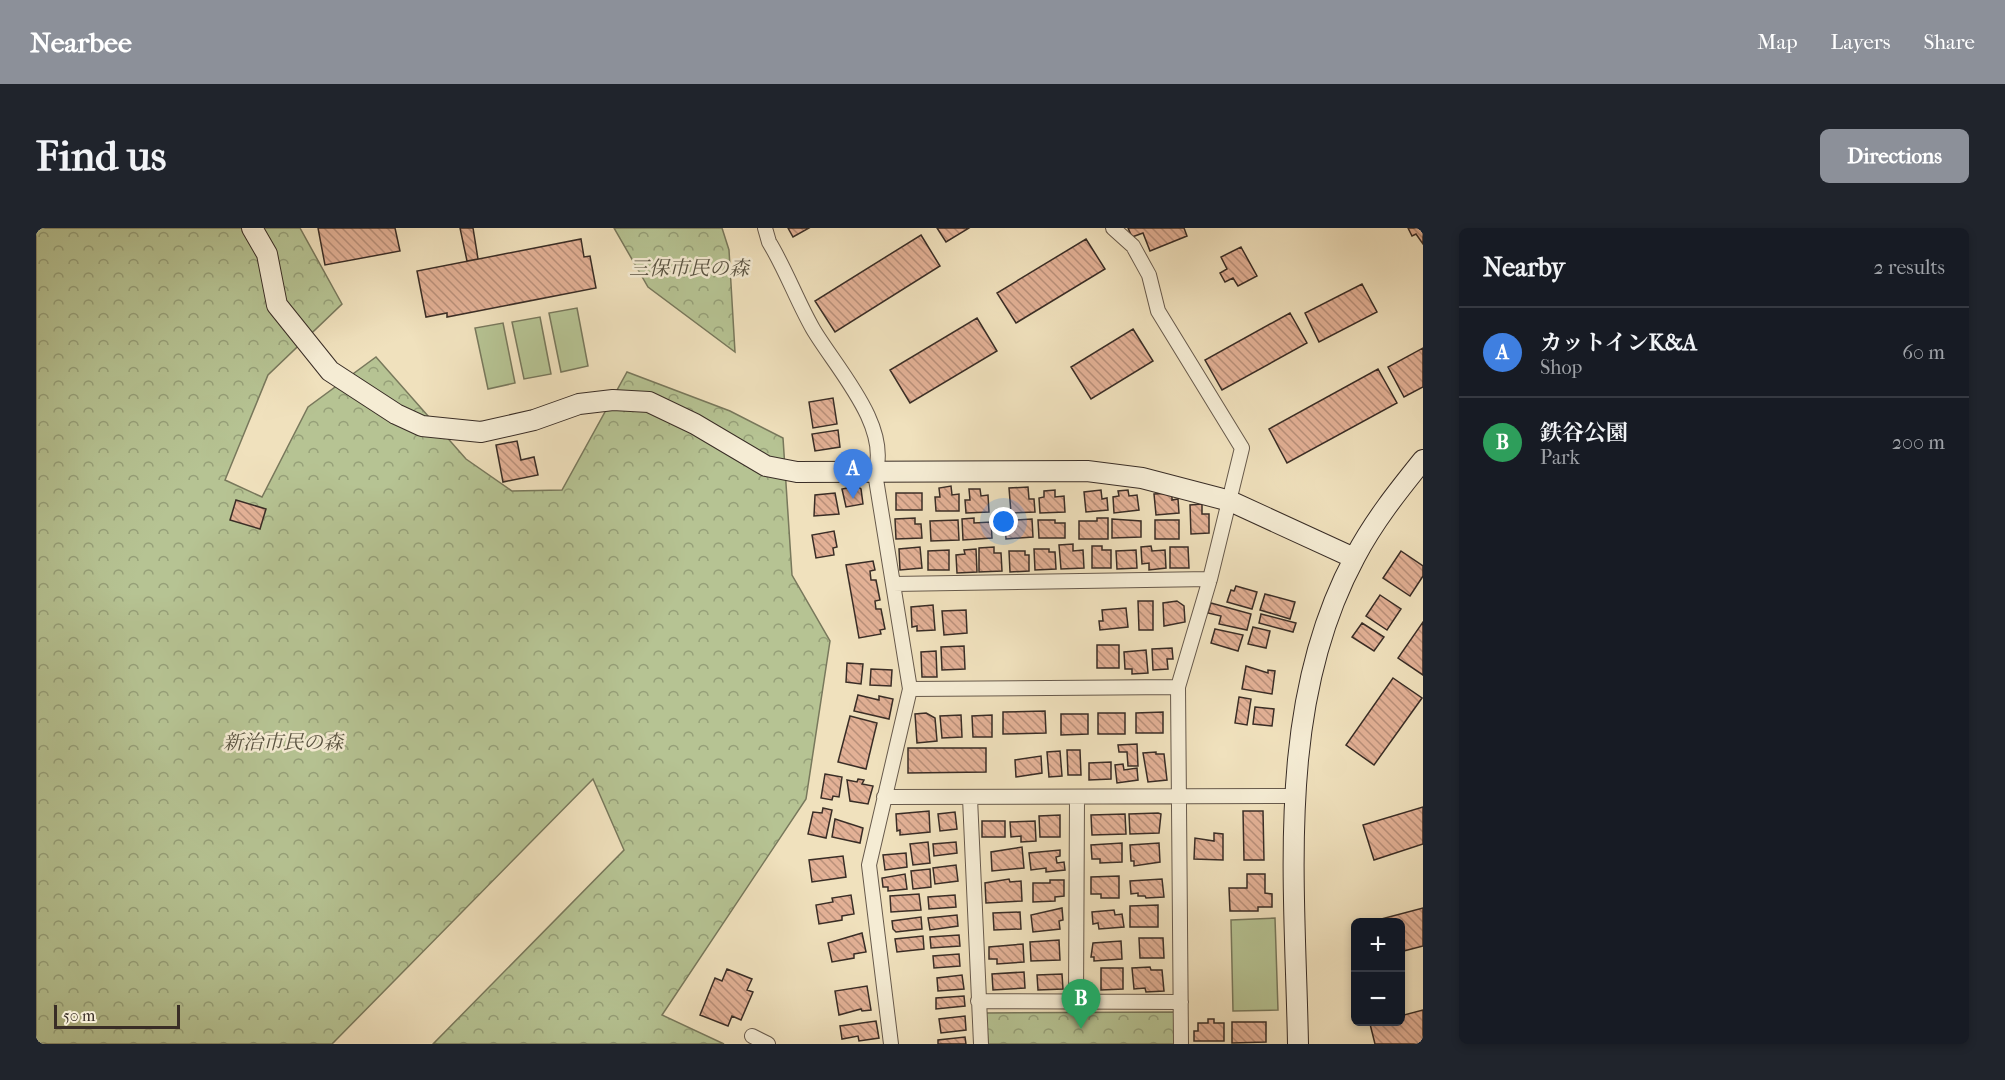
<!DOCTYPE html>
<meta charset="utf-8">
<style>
:root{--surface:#171b24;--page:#20242c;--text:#f1f3f6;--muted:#9ea1a6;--line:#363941;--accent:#8c9099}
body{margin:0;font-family:"IM FELL French Canon","Noto Serif JP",serif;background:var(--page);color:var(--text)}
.controls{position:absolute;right:18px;bottom:18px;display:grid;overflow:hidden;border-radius:9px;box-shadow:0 3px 9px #0003}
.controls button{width:54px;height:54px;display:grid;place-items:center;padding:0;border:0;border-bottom:2px solid var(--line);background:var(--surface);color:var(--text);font:30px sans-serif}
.scale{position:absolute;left:18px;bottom:15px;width:126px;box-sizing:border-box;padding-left:6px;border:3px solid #392d26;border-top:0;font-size:16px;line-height:21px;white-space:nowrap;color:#392d26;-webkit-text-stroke:4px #f5ecd4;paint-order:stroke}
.you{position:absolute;left:968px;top:294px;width:21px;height:21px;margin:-15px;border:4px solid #fff;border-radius:50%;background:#1a73e8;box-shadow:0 0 0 9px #1a73e833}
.badge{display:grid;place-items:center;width:39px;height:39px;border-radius:50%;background:var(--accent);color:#fff;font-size:20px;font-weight:700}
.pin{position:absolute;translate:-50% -50px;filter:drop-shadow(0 2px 3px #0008)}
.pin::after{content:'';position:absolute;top:32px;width:21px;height:18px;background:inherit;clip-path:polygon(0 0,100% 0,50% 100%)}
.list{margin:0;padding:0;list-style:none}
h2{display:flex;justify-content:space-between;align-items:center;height:78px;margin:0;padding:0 24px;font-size:26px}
h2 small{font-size:20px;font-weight:400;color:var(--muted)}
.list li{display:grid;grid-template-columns:39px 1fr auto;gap:18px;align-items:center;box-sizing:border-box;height:90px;padding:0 24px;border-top:2px solid var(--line)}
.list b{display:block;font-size:22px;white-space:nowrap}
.list p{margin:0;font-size:20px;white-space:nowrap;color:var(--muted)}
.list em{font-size:20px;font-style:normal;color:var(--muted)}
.map{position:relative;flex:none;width:1387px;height:816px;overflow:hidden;border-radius:9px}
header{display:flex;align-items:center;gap:36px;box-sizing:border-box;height:84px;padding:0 30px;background:var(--accent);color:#fff}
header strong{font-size:28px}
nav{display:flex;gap:33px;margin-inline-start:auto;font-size:21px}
.intro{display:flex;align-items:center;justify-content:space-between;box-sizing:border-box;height:144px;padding:0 36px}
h1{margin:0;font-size:42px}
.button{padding:15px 27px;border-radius:9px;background:var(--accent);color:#fff;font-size:21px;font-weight:700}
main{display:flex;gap:36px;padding:0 36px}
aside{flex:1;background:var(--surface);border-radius:9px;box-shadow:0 3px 9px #0003}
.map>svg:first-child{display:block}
</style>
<header>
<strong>Nearbee</strong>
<nav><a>Map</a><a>Layers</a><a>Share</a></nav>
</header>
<div class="intro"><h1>Find us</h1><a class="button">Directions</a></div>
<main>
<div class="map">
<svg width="1387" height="816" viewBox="0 0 1387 816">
<defs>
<pattern id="forest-crowns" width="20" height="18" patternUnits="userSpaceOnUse" patternTransform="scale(1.5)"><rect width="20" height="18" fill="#b6c393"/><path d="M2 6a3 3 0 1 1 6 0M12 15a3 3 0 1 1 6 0" fill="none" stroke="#959f78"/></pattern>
<pattern id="building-back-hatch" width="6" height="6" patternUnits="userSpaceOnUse" patternTransform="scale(1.5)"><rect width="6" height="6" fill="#e3b196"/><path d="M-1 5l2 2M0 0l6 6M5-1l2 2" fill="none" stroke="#b9907a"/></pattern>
</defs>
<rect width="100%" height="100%" fill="#f0e1bd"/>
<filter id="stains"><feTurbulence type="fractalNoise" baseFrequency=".00333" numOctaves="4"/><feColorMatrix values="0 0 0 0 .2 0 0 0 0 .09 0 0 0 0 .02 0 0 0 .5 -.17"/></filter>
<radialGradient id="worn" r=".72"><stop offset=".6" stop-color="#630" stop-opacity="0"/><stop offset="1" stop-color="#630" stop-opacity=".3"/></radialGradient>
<path fill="#b6c393" stroke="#78785c" stroke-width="1.5" d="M541,80l11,58 -27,6 -12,-59z
M504,89l11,57 -27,5 -12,-57z
M467,95l12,60 -27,6 -13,-61z
M1239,690l3,92 -45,1 -2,-91z"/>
<path fill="url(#forest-crowns)" stroke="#78785c" stroke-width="1.5" d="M0,0h264l42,76 -74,71 -43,105 37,17 46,-90 68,-50 90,102 46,32 50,-1 65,-118 103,39 53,27 9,137 38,66 -24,158 -144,216 62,29h-291l191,-194 -31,-71 -261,265h-296z
M578,0h108l7,22 6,102 -87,-65z
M1140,784v32h-188l-2,-31z"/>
<path fill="url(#building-back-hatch)" stroke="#392d26" stroke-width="1.5" d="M282,0h77l5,23 -75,14z
M424,0h13l5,31 -11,2z
M752,0h21l-16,9z
M901,0h32l-23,14z
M1092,0h56l3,8 -37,15 -7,-18 -11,4z
M1372,0h15v16l-7,-10 -4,2z
M885,7l19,31 -105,66 -20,-31z
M545,11l3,18 6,-1 6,32 -149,29v-4l-21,4 -9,-46z
M1050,11l19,30 -89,54 -19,-30z
M1205,19l16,29 -19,10 -5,-8 -8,4 -5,-9 7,-4 -6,-12z
M1326,56l15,28 -58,30 -14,-29z
M1254,85l17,30 -85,47 -17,-30z
M941,90l20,33 -87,52 -20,-33z
M1097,101l20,32 -62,38 -20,-32z
M1387,120v39l-19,10 -16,-30z
M1342,141l19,34 -110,60 -18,-34z
M797,170l4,26 -24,4 -4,-26z
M802,202l2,17 -25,4 -3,-17z
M481,213l4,19 13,-3 4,18 -35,7 -7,-37z
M821,258l4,3 2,15 -17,3 -4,-18z
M915,258l1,9 7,-1v17h-23l-1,-14h5l-1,-9z
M992,259l1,12h5l1,13 -24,1 -2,-25z
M933,261h11l1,7 7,-1 1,17 -23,1 -1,-13h5z
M1019,262v7l9,-1 1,16 -25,1 -1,-15 5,-1v-6z
M1065,262l1,9 5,-1 1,12 -22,2 -2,-20z
M1092,262l1,6 8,-1 2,15 -25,3 -1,-16 6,-1 -1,-5z
M799,265l4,21 -25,2 1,-21z
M860,265h26v17h-26z
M1136,265v7l6,-1 1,14 -23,2 -2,-21z
M200,272l30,9 -6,20 -30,-9z
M1166,276v10h7v19l-18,1 -1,-29z
M879,290v6h6l1,14 -26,1 -1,-20z
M938,290v5l17,-1 1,16 -29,2 -1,-21z
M1061,290h11v21h-29v-18h18z
M996,291l1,18 -27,2 -1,-15h10v-4z
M1076,291l29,2v16l-29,1z
M922,292l1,20 -28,1 -1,-20z
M1002,292h17v3h10v15h-26z
M1119,292h24v19h-24z
M798,303l3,16 -4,1 1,7 -18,3 -4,-23z
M1037,316v7l10,-1 1,18 -23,1 -2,-24z
M1056,318h10v4h9v18h-19z
M1115,318l1,5 13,-1 1,18 -17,2v-7l-7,1 -1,-17z
M884,319l2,21 -22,2 -1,-21z
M958,319v6h7l1,18 -23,1v-24z
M1134,319h18l1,21h-19z
M940,321l1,23 -20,1 -1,-18 9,-1 -1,-4z
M998,321h15v3h6l1,17 -21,1z
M913,322v20h-21v-19z
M1100,322l1,18 -20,1 -1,-18z
M973,323h16v4h4v16l-19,1z
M1365,323l22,15v10l-13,20 -27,-18z
M837,333l2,9 -5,1 1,9h5l4,20 -5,1 1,8h5l4,20 -5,1 1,4 -22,4 -13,-73z
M1200,358l21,6 -5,17 -25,-7 4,-12 3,1z
M1229,366l30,8 -5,17 -30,-9z
M1344,367l21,14 -14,21 -21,-14z
M1102,373h15v29h-14z
M1141,373l7,5 1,16 -21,4 -1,-23z
M1175,375l40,11 -4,16 -28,-6 2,-8 -13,-3z
M897,377l2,25 -18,1v-5l-5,1 -1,-20z
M1090,380l2,19 -28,3 -1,-9h4l-1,-11z
M930,382l1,23 -23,2 -2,-24z
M1225,386l35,9 -3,9 -34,-9z
M1387,394v53l-25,-17z
M1326,395l22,14 -10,14 -22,-14z
M1217,399l17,4 -4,17 -18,-4z
M1179,401l28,6 -5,16 -27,-8z
M1061,417h22v23h-22z
M928,418l1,23 -23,1 -1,-23z
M1136,420l1,11h-6l1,10 -15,1 -1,-21z
M1110,422l2,23 -16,1v-5h-7l-1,-17z
M900,423l1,26h-15l-1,-25z
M811,435l16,1 -2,20 -15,-2z
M1210,438l22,7v-3l7,1 -3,23 -30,-5z
M835,441l21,1 -1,16 -21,-1z
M1357,450l29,20 -48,67 -28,-20z
M822,467l21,5v-4l14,3 -4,20 -35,-8z
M1203,469l12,2 -4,26 -12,-2z
M1219,479l19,2 -2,17 -19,-2z
M1009,483l1,22 -43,1v-22z
M1127,484v21h-27v-20z
M890,485l9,5 2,23 -20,2 -2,-29z
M1062,485h27v21h-27z
M1025,486h27v20l-27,1z
M925,487l1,22 -20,1 -2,-22z
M956,487v22h-19l-1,-21z
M814,488l27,7 -11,46 -28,-7z
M1101,516l1,22h-10l-1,-14h-8l-1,-7z
M872,520h78v24l-78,1z
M1031,522h13l1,25h-13z
M1024,523l2,25 -13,1 -2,-25z
M1120,524v2h8l3,26 -19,2 -5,-29z
M1005,528l1,17 -26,4 -1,-17z
M1075,534v17l-22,1v-17z
M1087,536l1,6 13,-2 1,12 -21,3 -2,-18z
M789,546l17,3 -3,20 -6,-1 -1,4 -11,-2z
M822,551l6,1 -2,4 11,2 -5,18 -18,-3 -3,-21 10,2z
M1387,579v37l-49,16 -11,-35z
M787,580l9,2 -6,28 -18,-4 5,-22 9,1z
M893,583l1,21 -30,3v-5l-3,1 -1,-17z
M1207,583h20l1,49h-20z
M919,584l2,17 -17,2 -2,-17z
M1122,585l3,1 -2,19 -29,1 -1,-20z
M1089,586l1,20 -34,1 -1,-20z
M1024,587v22h-20l-1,-21z
M799,591l28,9 -3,15 -28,-6z
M946,593h23v16h-23z
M999,593l1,20 -15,1v-6l-10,1 -1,-15z
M1178,605l9,1v26l-29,-1 1,-21 19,3z
M892,614l2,21 -17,2 -3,-21z
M920,614l1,11 -23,3 -1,-12z
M1086,615v19l-22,1v-4h-8l-1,-14z
M1123,615l1,19 -26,4v-5h-3l-1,-16z
M986,619l2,21 -32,3 -1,-19z
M1024,622v6l-4,1 1,6 7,-1 1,8 -19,2v-4l-15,2 -2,-17z
M870,625l1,14 -22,3 -2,-15z
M807,628l3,21 -34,5 -3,-22z
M920,637l2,16 -23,3 -2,-16z
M894,641l1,18 -18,2 -2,-18z
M869,646l2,15 -19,2v-4h-5l-1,-9z
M1211,646h18v19l7,1v13h-14v4h-28l-1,-23h18z
M1083,648v22h-18v-4h-10v-17z
M973,651l1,3 11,-1 1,20 -36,2 -1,-20z
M1126,651l2,18 -18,1 -1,-2h-7v-3l-7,1 -1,-13z
M1014,652h14v16l-9,1v4l-22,1v-19h17z
M883,666l2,16 -30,2 -1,-16z
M815,667l3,19 -12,2v4l-23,4 -3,-19 17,-3 -1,-4z
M919,667l1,12 -27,2 -1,-12z
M1122,677v22h-28v-21z
M1026,680l1,12 -4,1 1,8 -27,3 -2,-17z
M1387,680v38l-23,6v-30h-30z
M1078,682l1,5 7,-1 2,13 -25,2 -1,-6 -5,1 -1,-12z
M984,684l1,17 -27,1 -1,-17z
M921,687l1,11 -28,4 -2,-12z
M885,689l1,12 -26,3 -3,-3 -1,-8z
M826,705l4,19 -12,2v4l-22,4 -4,-19z
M923,707l1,11 -29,2 -1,-11z
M887,708l1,13 -27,3 -2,-13z
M1103,710h24l1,20h-24z
M1023,712l1,20 -29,1 -1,-19z
M1085,713l1,18 -28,2v-4h-3l2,-14z
M987,716l1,18 -27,2v-5h-8v-12z
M923,726l1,12 -26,2 -1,-12z
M1114,739l1,3h11l2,21 -18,1 -1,-4 -11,1 -2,-21z
M1065,740h22v21l-22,1z
M691,741l25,10 -5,11 6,2 -12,28 -9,-4 -4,10 -28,-11 15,-37 7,3z
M988,744l1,16 -32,2 -1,-16z
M1026,746l1,15 -25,1 -1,-15z
M926,747l2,14 -26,2 -1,-13z
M831,758l4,24 -9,1 -1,-2 -22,6 -4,-24z
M928,768l1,10 -29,3v-11z
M1387,782v34h-48l-5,-20 30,-2v-6z
M929,788l1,14 -25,3 -2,-14z
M1172,791h6v4h10v18h-30v-10h4v-8h10z
M840,793l3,17 -20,3 -1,-5 -16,3 -2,-13z
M1196,794h34v20l-34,1z
M929,809l1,7h-28v-4z"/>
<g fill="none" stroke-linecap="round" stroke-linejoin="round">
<defs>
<path id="street" d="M729,0l4,14c17,28 28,59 44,87 23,39 78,97 62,144l35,216 -41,176 22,179
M1077,0l20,18 16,29 9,36 84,137 -32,131 -32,108 3,357
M857,356l317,-5
M874,461l268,-2
M848,569l410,-1
M934,570l11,246
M942,773l203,1
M1040,773l1,-204
M716,808l16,8"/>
<path id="secondary" d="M216,0l15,26 10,51 53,66 66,43 26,12 59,6 53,-12 45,-16 34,-4 36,2 46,22 71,42 31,6 290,-1 55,7 88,23 124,57
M1262,816c-3,-162 -23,-339 57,-487 19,-36 43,-66 68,-97"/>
</defs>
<use href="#street" stroke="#675a4c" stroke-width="16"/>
<use href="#secondary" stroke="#392d26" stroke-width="22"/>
<use href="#street" stroke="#f5ecd4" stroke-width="14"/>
<use href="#secondary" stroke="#f5ecd4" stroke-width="20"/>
</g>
<g text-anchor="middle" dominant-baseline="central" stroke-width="5" stroke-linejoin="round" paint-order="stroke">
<g font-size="20" font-style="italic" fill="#585241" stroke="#f5ecd4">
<text x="653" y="40">三保市民の森</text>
<text x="247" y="514">新治市民の森</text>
</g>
</g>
<rect width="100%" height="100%" filter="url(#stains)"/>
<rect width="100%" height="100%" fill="url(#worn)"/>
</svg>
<div class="controls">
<button>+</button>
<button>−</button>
</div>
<div class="scale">50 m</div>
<div class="you"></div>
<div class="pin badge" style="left:817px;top:271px;background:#3f7fe0">A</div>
<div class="pin badge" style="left:1045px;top:801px;background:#2e9e5b">B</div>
</div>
<aside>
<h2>Nearby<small>2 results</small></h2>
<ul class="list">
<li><span class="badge" style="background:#3f7fe0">A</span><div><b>カットインK&amp;A</b><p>Shop</p></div><em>60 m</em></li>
<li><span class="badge" style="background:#2e9e5b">B</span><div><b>鉄谷公園</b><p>Park</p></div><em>200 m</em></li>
</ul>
</aside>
</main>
